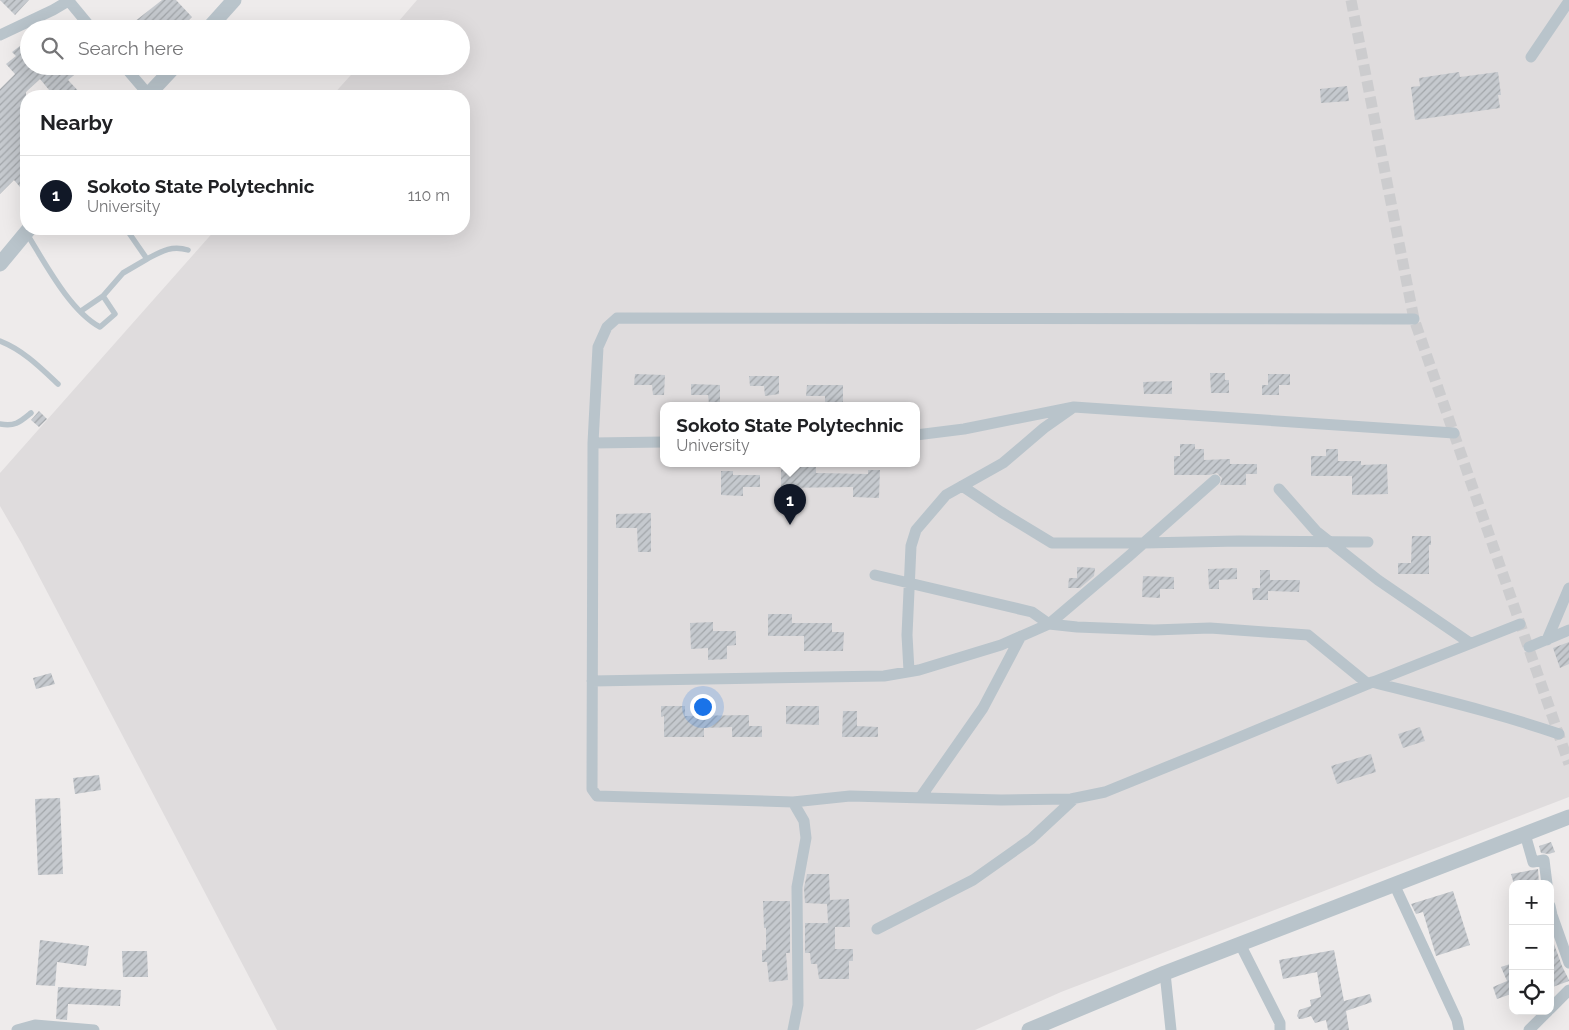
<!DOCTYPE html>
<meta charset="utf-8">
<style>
:root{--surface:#fff;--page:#f2f2f2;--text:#202124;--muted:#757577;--line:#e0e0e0;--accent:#111827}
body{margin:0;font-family:Raleway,sans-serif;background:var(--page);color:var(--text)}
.controls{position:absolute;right:15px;bottom:15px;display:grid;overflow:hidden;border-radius:10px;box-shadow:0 5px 20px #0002}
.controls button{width:45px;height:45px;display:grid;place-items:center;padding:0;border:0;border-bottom:1px solid var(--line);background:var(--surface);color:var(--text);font:25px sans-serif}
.you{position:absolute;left:702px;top:706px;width:18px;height:18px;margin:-12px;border:4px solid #fff;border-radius:50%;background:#1a73e8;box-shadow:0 0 0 8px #1a73e833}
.badge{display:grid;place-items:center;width:32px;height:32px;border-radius:50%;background:var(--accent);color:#fff;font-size:16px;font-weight:700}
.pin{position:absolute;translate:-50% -41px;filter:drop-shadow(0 1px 2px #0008)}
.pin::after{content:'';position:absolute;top:26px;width:18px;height:15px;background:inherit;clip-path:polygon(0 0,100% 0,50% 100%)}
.popup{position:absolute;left:660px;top:402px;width:260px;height:65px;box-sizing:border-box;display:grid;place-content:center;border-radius:10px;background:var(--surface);filter:drop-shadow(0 1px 4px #0005);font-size:16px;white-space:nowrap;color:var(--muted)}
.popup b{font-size:19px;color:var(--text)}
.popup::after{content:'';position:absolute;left:50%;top:100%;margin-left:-10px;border:10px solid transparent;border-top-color:var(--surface)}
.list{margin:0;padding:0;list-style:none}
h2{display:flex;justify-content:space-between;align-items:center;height:65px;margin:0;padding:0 20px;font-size:21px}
h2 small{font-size:16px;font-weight:400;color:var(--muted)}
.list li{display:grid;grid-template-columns:32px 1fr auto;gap:15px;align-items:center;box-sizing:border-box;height:80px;padding:0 20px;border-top:1px solid var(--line)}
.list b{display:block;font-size:19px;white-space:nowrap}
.list p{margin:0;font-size:16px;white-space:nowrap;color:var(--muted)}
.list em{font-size:16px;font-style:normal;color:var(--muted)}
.icon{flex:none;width:28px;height:28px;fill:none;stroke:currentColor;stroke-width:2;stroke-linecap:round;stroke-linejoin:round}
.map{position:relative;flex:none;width:1569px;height:1030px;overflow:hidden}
.search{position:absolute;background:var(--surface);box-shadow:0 5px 20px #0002;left:20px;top:20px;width:450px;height:55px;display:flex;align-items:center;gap:12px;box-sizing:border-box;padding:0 18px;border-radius:28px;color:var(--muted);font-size:19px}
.panel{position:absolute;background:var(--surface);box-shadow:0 5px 20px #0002;left:20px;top:90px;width:450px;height:145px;border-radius:20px}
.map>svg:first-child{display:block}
</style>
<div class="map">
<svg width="1569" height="1030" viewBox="0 0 1569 1030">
<defs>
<pattern id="building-hatch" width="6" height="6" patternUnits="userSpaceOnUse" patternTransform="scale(1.25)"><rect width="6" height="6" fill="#c5c9ce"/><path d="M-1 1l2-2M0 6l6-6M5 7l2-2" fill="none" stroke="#a2a6aa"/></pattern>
</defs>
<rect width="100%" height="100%" fill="#eeebeb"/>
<path fill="#dfdcdd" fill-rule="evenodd" d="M417,0h1152v797l-508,195 -86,38h-698l-255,-486 -22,-38v-33l216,-244h248v-133h-132l27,-30h102v-37h-69zM664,406h252v58h-252z"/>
<path fill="url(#building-hatch)" d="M0,0h29l-14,15z
M162,0h14l16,17 -4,4 7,8h-56l-5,-7z
M29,39v27h56l-17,14 15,16h-29l-14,-17 -14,13v102l-12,-14 -14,14v-105l15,-15 -9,-10 10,-8 -4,-4z
M1459,72l1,5 38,-5 3,23h-3l2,13 -85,12 -4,-33 9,-1 -1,-8z
M1347,86l2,15 -28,2 -1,-14z
M1210,373h15v7h4v13h-18z
M635,374l30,1 -1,20h-11l-1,-10h-18z
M1268,374h22v11h-11v10h-17v-10h6z
M749,376h30v18l-14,2 -1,-10h-14z
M1172,381v13h-28l-1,-12z
M691,384l29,1v18l-11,1 -1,-9h-17z
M807,385h36v21h-18v-10h-19z
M39,411l8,8 -8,8 -8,-7z
M1180,444h15v5h9v11l26,-1v5h27v10h-11v11h-26l2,-7 -5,-5 -8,2h-35v-19h6z
M1326,449h12v12h23v4l26,-1 1,30 -36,1v-19h-41v-20h15z
M781,464h12l1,3 22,-1v7l52,1v-4h12l-1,28 -26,-1v-10l-72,1z
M721,471h12v4h27v12h-17v9l-22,-1z
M651,513v39h-13l-1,-24h-21v-14z
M1412,536h19v9h-2v29h-31v-11h13z
M1077,567l18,1 -1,8 -14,12h-12l1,-10h8z
M1237,568v11l-18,1v9h-10l-1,-20z
M1260,570h10v10h30l-1,12 -31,-1v9h-15l-1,-12h8z
M1143,576l31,1v12h-14v9l-18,-1z
M768,614h24v9h40v9h12l-1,19h-39v-15h-36z
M713,622v9h23v14l-9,1v13l-19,1v-12l-17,1 -1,-26z
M1569,642v22l-9,4 -7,-20z
M51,673l4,11 -19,5 -3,-11z
M661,706h24v10l64,-1v11h13v11h-30v-10l-28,1v9h-40v-21l-3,1z
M786,706h33v19l-33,-1z
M843,711h14v15l21,1v10h-36z
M1420,727l5,14 -22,7 -5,-14z
M1371,754l5,18 -39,12 -6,-18z
M99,775l2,15 -26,4 -2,-16z
M60,798l3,76 -25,1 -3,-76z
M1551,842l4,10 -6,2 -8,-1 -2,-7z
M1538,869l1,15h-25l-3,-10z
M807,874h22l1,26 19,-1 1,28h-15v22h18v12h-4v18h-30l-2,-15h-6l-1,-11h-5v-30h23l-1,-19 -22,-1 -1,-15z
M1453,891l17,54 -34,11 -13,-44 -7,2 -5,-10z
M763,901h27v52h-4l2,27 -19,2 -2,-20h-5v-12h4v-22h-2z
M1550,933l12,33 7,14v1l-19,7z
M40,940l49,6 -3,20 -29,-4 -2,24 -19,-1z
M1334,950l10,51 26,-7 2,8 -26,9 3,19h-21l-2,-10 -11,3 -4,-7 -9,3h-3l-2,-3 2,-6 12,-4 -1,-6 11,-3 -4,-25 -34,7 -4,-19z
M122,951h25l1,26h-25z
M1513,963v32l-2,-1 -14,5 -4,-12 14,-6 -6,-14z
M58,987l63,3 -1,16 -52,-2 -1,16 -11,-1z"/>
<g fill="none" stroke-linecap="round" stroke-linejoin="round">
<path stroke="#ccccce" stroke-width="11" stroke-dasharray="11 5.5" stroke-linecap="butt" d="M1351,0l63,319 155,445"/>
<path stroke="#b9c4cb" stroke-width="5.5" d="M123,229l6,4 18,26c15,-8 25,-14 41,-9
M27,234c18,29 43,77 73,93l15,-13 -12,-18
M81,311l22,-15 20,-23 24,-14
M0,341c23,9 40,26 58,43
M0,424c15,3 20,-2 31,-11"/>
<path stroke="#b9c4cb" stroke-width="11" d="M68,0l24,29
M0,35l53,-25 17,-10
M1531,57l38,-56
M124,66l24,28h1
M1414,319l-797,-1 -10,9 -9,20 -5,96 -1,346 5,7 196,6 57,-6 151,4 70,-1 34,-7 111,-45 152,-63 152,-60
M916,435l48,-6 110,-22 380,26
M593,443l71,-1
M962,486l39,26 51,31h92l95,-2 129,1
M1279,489l37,42 62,49 92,63
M875,575l157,37 17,12 80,-68 86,-76
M1547,640l22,-52
M1529,647l40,-17
M909,671l-2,-36 4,-89 5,-16 30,-35 57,-32 41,-35 27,-19
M592,681l292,-5 35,-6 82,-25 48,-21 28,3 77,3 56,-2 98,7 60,49
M1372,682c62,16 126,31 187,52
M920,798l63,-90 38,-72
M793,802l11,19 2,17 -9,49 1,118 -5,25
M1525,834l8,28 11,-2 3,24
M1394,884l63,136 2,10
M1550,906l2,9 17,48
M877,929l96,-49 58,-41 44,-41
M1240,944l40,79v7
M1165,973l6,57
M1550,1009l19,-19
M17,1030l18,-5 59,5
M1529,1030l19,-19"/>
<path stroke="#b9c4cb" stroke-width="15" d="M208,29l26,-29
M147,96l28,-30
M0,264l29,-35
M1029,1030l136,-57 404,-156"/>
</g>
</svg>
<div class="controls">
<button>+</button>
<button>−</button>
<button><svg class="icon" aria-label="locate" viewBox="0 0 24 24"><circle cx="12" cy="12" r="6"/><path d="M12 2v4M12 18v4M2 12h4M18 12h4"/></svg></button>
</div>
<div class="you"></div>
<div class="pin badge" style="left:790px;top:525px">1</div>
<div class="popup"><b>Sokoto State Polytechnic</b>University</div>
<div class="search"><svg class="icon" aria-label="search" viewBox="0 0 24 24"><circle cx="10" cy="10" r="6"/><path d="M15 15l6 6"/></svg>Search here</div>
<section class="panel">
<h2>Nearby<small></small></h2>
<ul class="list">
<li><span class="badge">1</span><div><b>Sokoto State Polytechnic</b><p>University</p></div><em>110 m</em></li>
</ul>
</section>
</div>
